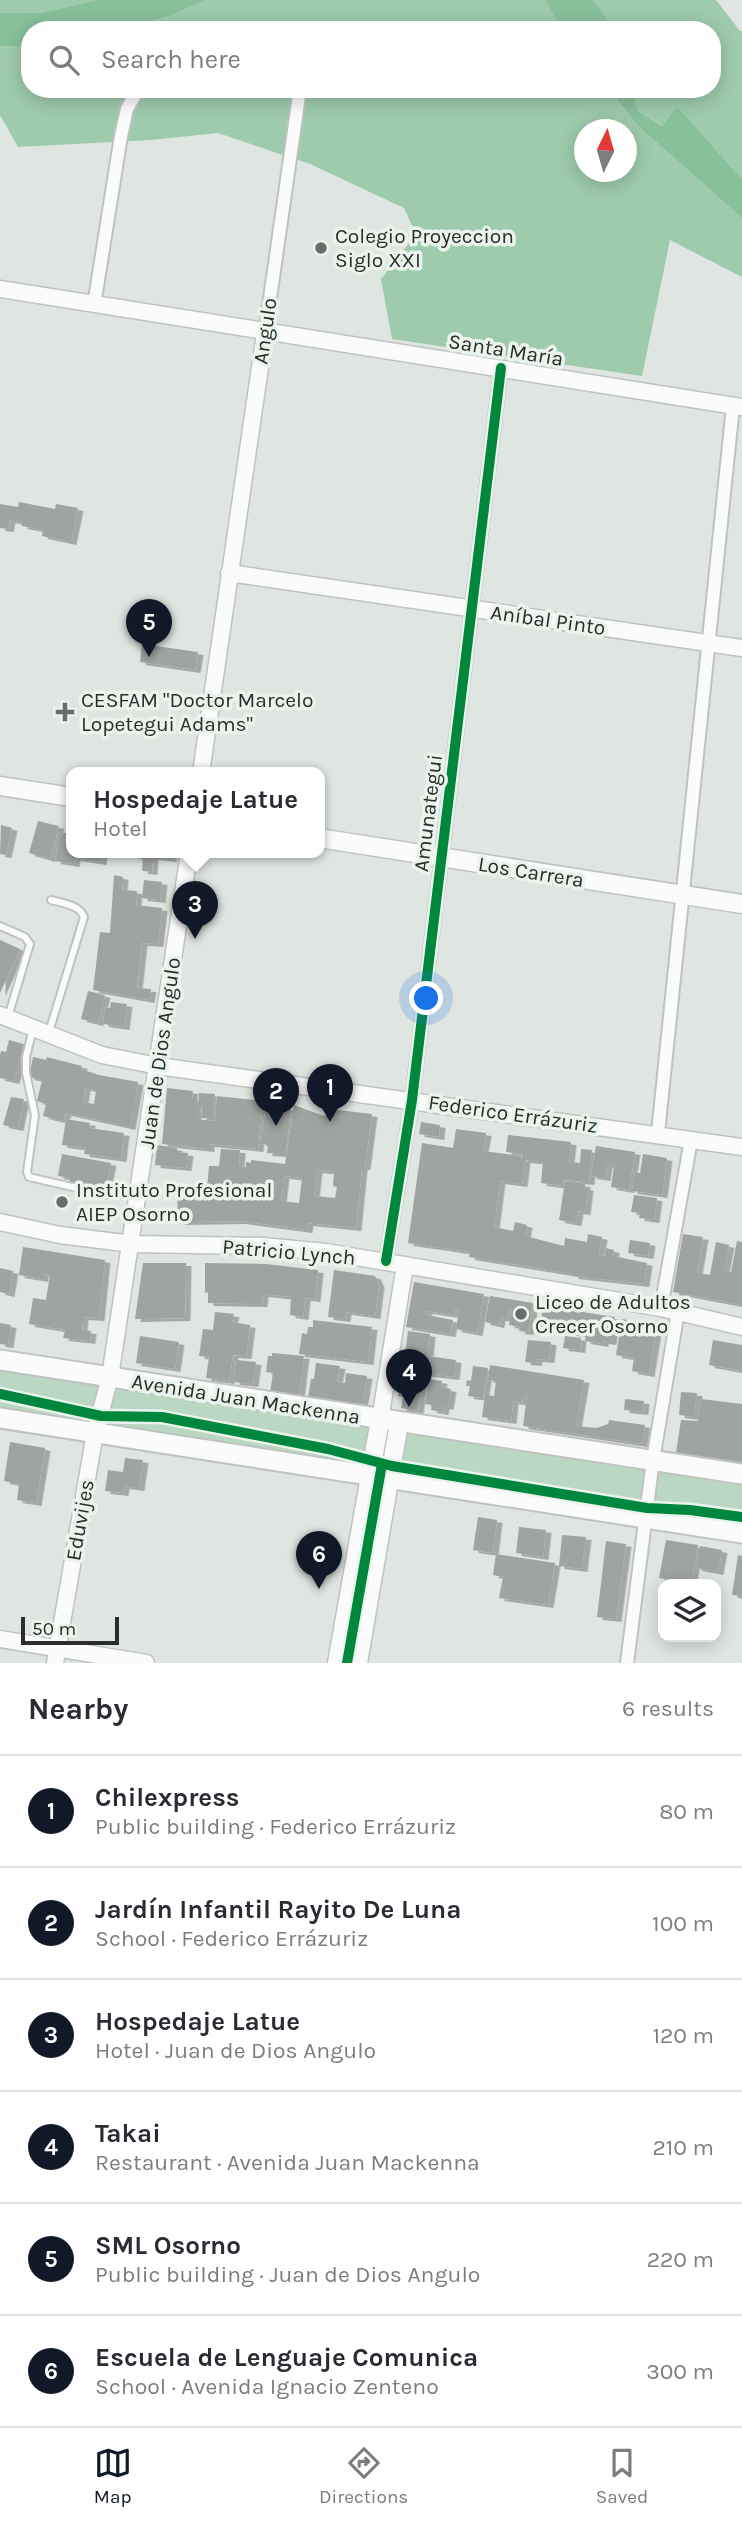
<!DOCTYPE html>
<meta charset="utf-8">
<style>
:root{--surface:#fff;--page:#f2f2f3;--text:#2b2b33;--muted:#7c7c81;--line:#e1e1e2;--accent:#111827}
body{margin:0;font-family:Karla,sans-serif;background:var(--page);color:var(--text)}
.controls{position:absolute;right:21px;bottom:21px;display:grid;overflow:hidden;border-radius:14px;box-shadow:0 4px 18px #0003}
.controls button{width:63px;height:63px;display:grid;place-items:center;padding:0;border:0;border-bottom:2px solid var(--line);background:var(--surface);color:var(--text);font:35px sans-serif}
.compass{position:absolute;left:574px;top:119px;width:63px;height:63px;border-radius:50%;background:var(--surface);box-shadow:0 4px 18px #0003;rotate:5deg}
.scale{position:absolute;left:21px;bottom:18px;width:98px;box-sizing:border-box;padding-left:7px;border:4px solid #2a2d2b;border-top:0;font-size:19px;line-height:24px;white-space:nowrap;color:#2a2d2b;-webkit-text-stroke:5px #eaf4ed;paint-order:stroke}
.you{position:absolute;left:427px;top:999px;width:24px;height:24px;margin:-18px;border:5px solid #fff;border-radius:50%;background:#1a73e8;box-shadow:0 0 0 10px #1a73e833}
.badge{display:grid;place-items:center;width:46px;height:46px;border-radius:50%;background:var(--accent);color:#fff;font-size:23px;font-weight:700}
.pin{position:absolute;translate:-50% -58px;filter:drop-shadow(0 2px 4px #0008)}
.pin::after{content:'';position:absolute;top:37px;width:24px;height:21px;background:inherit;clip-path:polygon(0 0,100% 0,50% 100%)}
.popup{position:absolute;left:66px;top:767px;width:259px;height:91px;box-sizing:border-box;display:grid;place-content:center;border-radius:14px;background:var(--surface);filter:drop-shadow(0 2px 5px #0005);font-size:23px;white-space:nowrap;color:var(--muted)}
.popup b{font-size:26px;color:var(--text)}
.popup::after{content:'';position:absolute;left:50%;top:100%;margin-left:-14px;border:14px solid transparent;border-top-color:var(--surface)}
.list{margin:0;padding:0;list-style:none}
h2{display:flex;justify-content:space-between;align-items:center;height:91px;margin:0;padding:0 28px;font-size:30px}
h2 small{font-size:23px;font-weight:400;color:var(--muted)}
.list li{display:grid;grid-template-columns:46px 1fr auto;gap:21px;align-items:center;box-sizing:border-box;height:112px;padding:0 28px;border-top:2px solid var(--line)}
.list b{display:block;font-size:26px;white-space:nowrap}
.list p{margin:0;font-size:23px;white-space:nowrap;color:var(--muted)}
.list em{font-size:23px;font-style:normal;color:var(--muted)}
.icon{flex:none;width:38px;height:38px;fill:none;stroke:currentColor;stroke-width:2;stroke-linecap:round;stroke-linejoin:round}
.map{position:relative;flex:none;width:742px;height:1663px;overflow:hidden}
.search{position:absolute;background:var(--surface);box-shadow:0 4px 18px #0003;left:21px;right:21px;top:21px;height:77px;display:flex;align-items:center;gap:18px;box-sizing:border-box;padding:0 24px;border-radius:28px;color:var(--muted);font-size:26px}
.sheet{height:763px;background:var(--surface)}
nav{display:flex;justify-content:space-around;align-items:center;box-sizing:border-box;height:98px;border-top:2px solid var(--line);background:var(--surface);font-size:19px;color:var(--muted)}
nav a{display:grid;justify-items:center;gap:4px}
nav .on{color:var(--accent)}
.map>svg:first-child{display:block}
</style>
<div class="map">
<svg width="742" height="1663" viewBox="0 0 742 1663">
<defs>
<filter id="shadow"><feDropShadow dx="5.5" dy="3" stdDeviation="0" flood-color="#0004"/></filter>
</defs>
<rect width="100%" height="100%" fill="#dfe5e0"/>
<path fill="#bad7c2" d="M0,1363l742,117v50l-742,-120z"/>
<path fill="#9ecbac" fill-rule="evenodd" d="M0,0h97l-57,13h-40z
M206,0h339l17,30h-447l55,-14z
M593,0h123l24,31h2v148l-63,-71 -16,18 -25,-15 -6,-22h80v-59h-97z
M0,46l30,1v42h579l30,38 103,91v59l-72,-37 -28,136 -250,-37 -11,-60 35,-45 -12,-26 -94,-44 -92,-31 -67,7 -133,7 -18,-32zM584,130h42v42h-42z"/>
<path fill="#88c099" d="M97,0h109l-36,16 -55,14h-85v17l-30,-1v-33h40z
M545,0h48l22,30h-53z
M609,89h23l6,22 24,15 16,-19 64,72v39l-103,-91z"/>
<path fill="#a0a4a1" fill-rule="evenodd" filter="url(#shadow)" d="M19,502l36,7 1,-5 22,4 -7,34 -29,-6 1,-6 -21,-4v-3l-12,-3 -2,9 -8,-1v-24l18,3z
M142,644l56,8 -3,18 -55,-8z
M38,821l21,5 -9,33 -21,-6z
M1,825l11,3 -6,27 -6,-1z
M60,832l11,2v19h31l-1,9 -26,-4 -1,6 -19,-3z
M137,853h35l-1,6 -18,-2 -1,15 -10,-1 1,-12 -7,-1z
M114,875l9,2 -1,13 15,1 -1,14 26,3 -4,36 -16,-1 -5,45 14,1 -2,11 -56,-10 7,-58 10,1z
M144,880l18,2 -2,18 -18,-2z
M0,940l20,9 -20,44z
M88,991l17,4 -7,28 -17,-4z
M111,1002l16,2 -3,23 -21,-3 2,-17 5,1z
M9,1040l15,4 -10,37 -14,-3v-23l1,-4 5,1z
M33,1057l13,3 1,-3 35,9 -1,3 18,6 39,7 -8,45 -64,-14 -3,8 -20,-5 3,-12 -9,-3 5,-21 -13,-3zM85,1088l11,2 -2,14 -11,-2z
M167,1088l26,3 -1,7h4v21l19,2 2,-25 46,5 -5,48 -49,-5v5l-47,-5z
M199,1093l16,1 -2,25 -12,-1 1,-10h-4z
M11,1097l13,2 -6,29 -15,-3z
M266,1105l25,3 -5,43h-4v3l-15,-1 1,-8 -7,-1z
M294,1105l30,11 14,-6 34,4 -7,53h-3l-6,61 -48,-5 -1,7 -67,-9 -62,1 -1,-37h15v12l14,4 3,-35h10l2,-17 19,1 -1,16 7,1v-5l5,1v-3l34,4zM317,1170l17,2 -1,14 4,1 -2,11 -21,-2zM284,1176l18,2 -3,25 -18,-2z
M66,1119l24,4 -1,5 35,5 -3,26 -37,-5 1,-6 -23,-3z
M421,1122l19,3 -1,12 -20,-3z
M456,1129l30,4 -3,18 38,5v4l2,-6 -17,-2 2,-17 63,7 -2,20 11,1 1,-14 11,1 -3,32 -26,-2v6l-22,-3 2,-21 -18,-2 -3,24 -22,-3 -6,46 19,4 2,-9 12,3 -2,11 39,10 1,-8 22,4 1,-8 14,3 -3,18 6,1 1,-8 8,2 -1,6 34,7 -3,21 -71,-8v-2l-104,-17 1,-5 -62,-9 14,-100 31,5z
M157,1145l20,3v4l11,1 -2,15 -31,-3z
M596,1146l39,6 -6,38 -18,-3 3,-21 -7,-1 -2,13 -14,-2z
M62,1154l49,9 -5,23 -12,-2 -1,4 -24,-4 1,-6 -12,-2z
M643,1154l24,4 -5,37 -30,-4 3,-18h5z
M565,1181l20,3v3l3,1 -3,24 -7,-1 -2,12 -17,-3z
M634,1195l23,3 -3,22 -15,-2 1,-5 -9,-1z
M683,1234l20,3 -6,36 13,2 6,-33 13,3 -5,25 7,2 6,-31 5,1v63l-69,-13z
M630,1240l20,3 -2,13 -20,-3z
M23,1247l82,13 -6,58 -16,-1 -1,13 9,1 -1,10 -27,-3 2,-8 -36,-6 4,-26 13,2 4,-25 -7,-1v5l-24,-4z
M143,1263h43l-1,55 -50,1z
M205,1263l61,1 52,6 -3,29 -10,-1 -2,19 -13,-2 1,-18 -28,-3 -1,10 -54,-1v-11l-3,1z
M0,1268l13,3 -4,23 -9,-2z
M334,1270l41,6 4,9 -4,31 -29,-4 -1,7 -17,-2z
M414,1282l70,12 -7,39 -21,-4 3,-19 -4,-1 -1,6 -27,-4 -1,4 27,5 -3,14 -44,-7z
M490,1296l43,7 -5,29 -9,-1 1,-4 -11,-2 3,-15h-4l-2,9 -6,-1 -1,7 -14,-3z
M543,1306l72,11 -4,25 -8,-1v3l-18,-3 1,-6 -46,-7z
M215,1312l19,2 -2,8 18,3 -4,31 -13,-1 -4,26 -23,-3 3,-21 -10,-1 4,-27 10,1z
M622,1319l35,6 -8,49 -17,-3 2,-13 -18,-3z
M313,1320l59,7 -4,35 -69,-8 3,-21 5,1 1,-7h5z
M0,1323l11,2 -3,20 -8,-1z
M408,1331l22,3 -2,22 28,4 -2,17 -51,-6z
M140,1336l39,6 -4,27 -39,-6z
M565,1336l16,2 -1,12 -17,-2z
M528,1340l23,2 -2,18 -12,-1 -1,4 -11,-1z
M713,1340l29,5v26l-33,-6z
M272,1353l32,3 -5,40 -29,-4 3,-19 -7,-1 2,-16h4z
M236,1360l20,2 -3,22 -19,-2z
M316,1363l24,3 -3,16 8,1 1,-10 21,3 -5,30 -54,-8 3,-19h3z
M490,1365l94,15 -8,46 21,2 11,-4 1,-4 36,5 -3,19 -119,-18 4,-30h-4l-1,7 -9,-2 -2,20 -29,-4 3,-22 9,1 2,-15 -8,-1z
M473,1366l15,2 -5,30 -15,-2 2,-10h-4l1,-6 4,1z
M401,1375l22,3 -5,33 -17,-3 2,-11 -5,-1z
M429,1379l13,2 -1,6 10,2 -3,18 -4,-1 -1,6 -12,-2 1,-5 -7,-1z
M681,1392l16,1 -3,24 -15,-2z
M625,1399l19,2 -1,11 -19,-2z
M701,1399l41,5v58l-66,-9 5,-33 17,1z
M10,1442l35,6 -9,55 -19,-3 2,-16 -15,-3z
M125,1458l18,2 -4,28 -15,-2 -1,7 -18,-2 3,-21 15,2z
M478,1517l19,3 -4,33 -20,-3z
M519,1527l27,3 -3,27 -27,-4z
M562,1535l24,2 -4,32 -23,-3z
M666,1540l32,5 -7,39h-20l1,-4 -13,-2z
M606,1541l20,3 -10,75 -19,-2z
M700,1546l22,4 -4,22 -22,-4z
M496,1554l59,9 -7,42 -49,-7 4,-21 -10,-2z
M738,1555l4,1v40l-10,-1z"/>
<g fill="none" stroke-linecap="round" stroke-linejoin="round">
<defs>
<path id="service" d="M0,926l25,11 5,7 -22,73
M33,1029l-7,28v16l9,42 -8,57 2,5 78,18
M49,1032l35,-115c-4,-12 -22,-14 -33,-17"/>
<path id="minor" d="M94,305l27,-169 6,-27 11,-20
M265,333l35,-244
M658,1133l75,-727
M386,1261l26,-161 89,-732
M661,1308l30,-168
M627,1663l26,-203 25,-149"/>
<path id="tertiary" d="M0,289l742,118
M229,573l513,75
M201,773l64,-440
M0,1015l102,40 56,11 584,81
M0,1222l60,13 72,9 131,2 63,6 335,56 81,19
M380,1420l25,-155
M0,1639l146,24
M55,1663l40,-230 15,-56 79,-524"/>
<path id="secondary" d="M0,786l71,11
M319,838l423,66
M337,1663l43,-243
M358,1663l41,-240"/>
<path id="primary" d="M0,1360l742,114
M0,1418l742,115"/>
</defs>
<use href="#service" stroke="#bfc3c0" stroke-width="10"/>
<use href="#minor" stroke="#bfc3c0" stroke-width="16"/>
<use href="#tertiary" stroke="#bfc3c0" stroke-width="19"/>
<use href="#secondary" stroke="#bfc3c0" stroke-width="21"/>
<use href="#primary" stroke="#bfc3c0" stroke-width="23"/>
<use href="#service" stroke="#fafbfa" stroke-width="6"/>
<use href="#minor" stroke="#fafbfa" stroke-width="12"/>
<use href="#tertiary" stroke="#fafbfa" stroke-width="16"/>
<use href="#secondary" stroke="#fafbfa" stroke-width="18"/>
<use href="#primary" stroke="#fafbfa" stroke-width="19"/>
<defs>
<path id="cycleway" d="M386,1261l26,-161 89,-732
M0,1394l101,22 61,1 166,32 64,17 255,42 43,2 52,7
M347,1663l35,-199"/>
</defs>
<use href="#cycleway" stroke="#eaf4ed" stroke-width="15"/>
<use href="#cycleway" stroke="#00873e" stroke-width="10"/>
</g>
<g fill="#696d6a" stroke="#eaf4ed" stroke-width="2.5">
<circle cx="321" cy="248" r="7"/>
<path d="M61.5 701.5h7v7h7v7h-7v7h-7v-7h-7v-7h7z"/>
<circle cx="62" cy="1202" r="7"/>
<circle cx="521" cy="1314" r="7"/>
</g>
<g text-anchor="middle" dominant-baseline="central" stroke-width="7" stroke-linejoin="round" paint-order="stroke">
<g font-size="21" fill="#2a2d2b" stroke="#eaf4ed" text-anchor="start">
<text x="335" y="236">Colegio Proyeccion<tspan x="335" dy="24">Siglo XXI</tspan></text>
<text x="81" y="700">CESFAM "Doctor Marcelo<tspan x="81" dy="24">Lopetegui Adams"</tspan></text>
<text x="76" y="1190">Instituto Profesional<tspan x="76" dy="24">AIEP Osorno</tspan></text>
<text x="535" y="1302">Liceo de Adultos<tspan x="535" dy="24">Crecer Osorno</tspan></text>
</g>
<g font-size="21" fill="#2a2d2b" stroke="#eaf4ed">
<text transform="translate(265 331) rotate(-82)">Angulo</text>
<text transform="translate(506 350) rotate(9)">Santa María</text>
<text transform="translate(548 620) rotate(8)">Aníbal Pinto</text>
<text transform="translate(428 813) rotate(-83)">Amunategui</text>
<text transform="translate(531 872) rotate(9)">Los Carrera</text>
<text transform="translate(160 1053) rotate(-82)">Juan de Dios Angulo</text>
<text transform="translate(513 1114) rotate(8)">Federico Errázuriz</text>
<text transform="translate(289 1252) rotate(5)">Patricio Lynch</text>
<text transform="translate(246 1399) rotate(9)">Avenida Juan Mackenna</text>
<text transform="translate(80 1520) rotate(-80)">Eduvijes</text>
</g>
</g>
</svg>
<div class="controls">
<button><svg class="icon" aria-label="layers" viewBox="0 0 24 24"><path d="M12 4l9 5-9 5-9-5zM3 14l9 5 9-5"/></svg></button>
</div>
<svg class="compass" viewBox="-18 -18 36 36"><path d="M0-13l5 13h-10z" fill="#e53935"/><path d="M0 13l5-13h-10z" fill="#7c7c81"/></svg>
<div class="scale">50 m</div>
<div class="you"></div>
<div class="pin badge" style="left:330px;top:1122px">1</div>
<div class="pin badge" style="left:276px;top:1126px">2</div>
<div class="pin badge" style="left:195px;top:939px">3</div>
<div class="popup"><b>Hospedaje Latue</b>Hotel</div>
<div class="pin badge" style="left:409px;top:1407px">4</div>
<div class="pin badge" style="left:149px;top:657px">5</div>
<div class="pin badge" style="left:319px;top:1589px">6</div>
<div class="search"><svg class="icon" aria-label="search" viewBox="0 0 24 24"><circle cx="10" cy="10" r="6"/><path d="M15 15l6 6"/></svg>Search here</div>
</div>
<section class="sheet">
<h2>Nearby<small>6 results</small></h2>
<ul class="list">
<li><span class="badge">1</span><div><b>Chilexpress</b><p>Public building · Federico Errázuriz</p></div><em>80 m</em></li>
<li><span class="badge">2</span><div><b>Jardín Infantil Rayito De Luna</b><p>School · Federico Errázuriz</p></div><em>100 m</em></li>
<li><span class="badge">3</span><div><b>Hospedaje Latue</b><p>Hotel · Juan de Dios Angulo</p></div><em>120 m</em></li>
<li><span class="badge">4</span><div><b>Takai</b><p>Restaurant · Avenida Juan Mackenna</p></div><em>210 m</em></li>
<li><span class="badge">5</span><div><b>SML Osorno</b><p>Public building · Juan de Dios Angulo</p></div><em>220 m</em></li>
<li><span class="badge">6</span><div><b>Escuela de Lenguaje Comunica</b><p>School · Avenida Ignacio Zenteno</p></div><em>300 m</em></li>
</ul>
</section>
<nav>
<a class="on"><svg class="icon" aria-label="map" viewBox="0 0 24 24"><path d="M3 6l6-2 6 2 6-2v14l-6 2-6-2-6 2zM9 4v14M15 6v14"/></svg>Map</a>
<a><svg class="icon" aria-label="directions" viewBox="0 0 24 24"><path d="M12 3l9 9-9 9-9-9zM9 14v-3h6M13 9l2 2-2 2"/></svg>Directions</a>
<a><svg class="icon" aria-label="saved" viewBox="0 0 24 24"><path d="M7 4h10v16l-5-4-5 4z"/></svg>Saved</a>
</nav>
